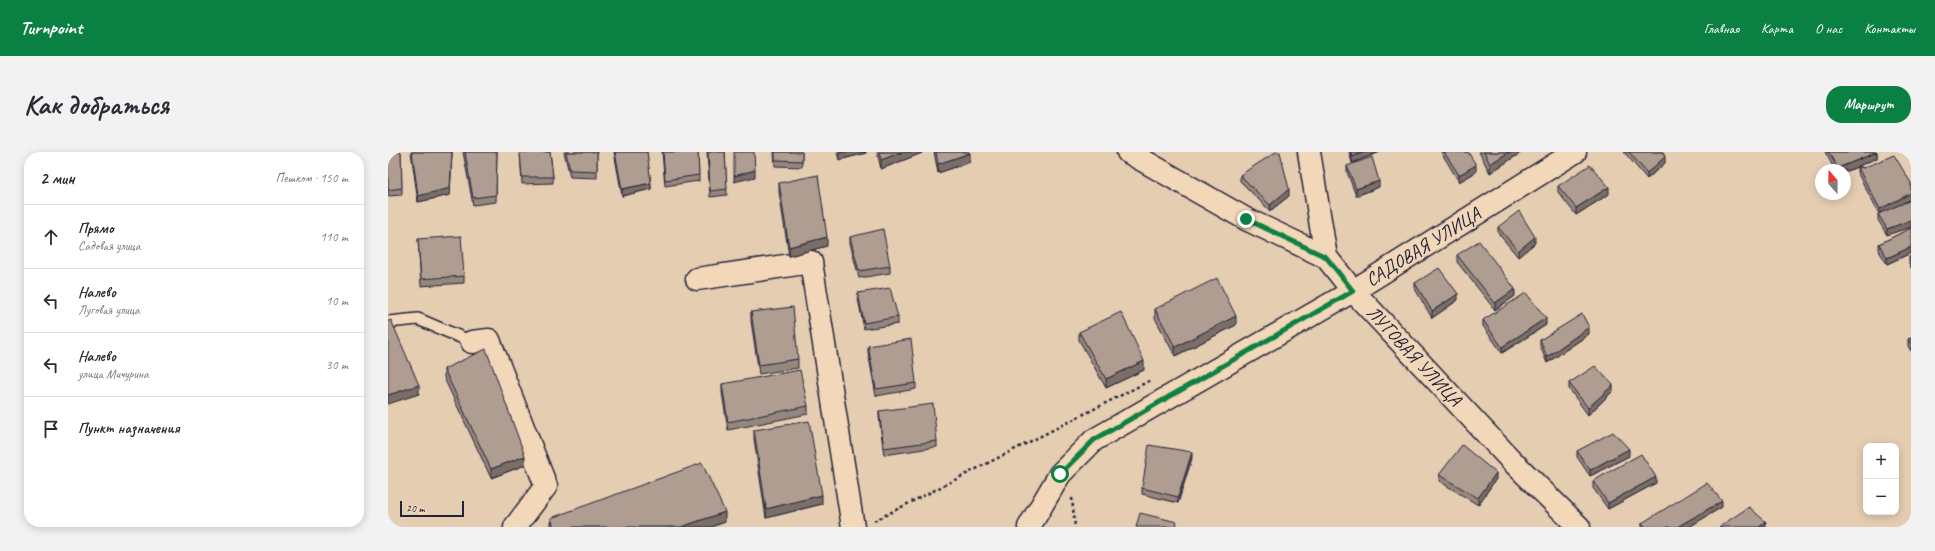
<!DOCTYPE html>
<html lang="ru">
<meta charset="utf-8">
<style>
:root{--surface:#fff;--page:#f2f2f3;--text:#2b2b33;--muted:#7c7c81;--line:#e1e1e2;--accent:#0b8043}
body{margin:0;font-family:Caveat,sans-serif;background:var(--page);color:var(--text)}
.controls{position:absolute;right:12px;bottom:12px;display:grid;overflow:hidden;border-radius:8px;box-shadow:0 2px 10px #0003}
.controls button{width:36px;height:36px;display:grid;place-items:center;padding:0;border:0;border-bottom:1px solid var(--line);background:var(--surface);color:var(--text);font:20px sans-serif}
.compass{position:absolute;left:1427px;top:12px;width:36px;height:36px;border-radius:50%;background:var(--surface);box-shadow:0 2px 10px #0003;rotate:340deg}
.scale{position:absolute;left:12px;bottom:10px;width:64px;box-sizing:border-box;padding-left:4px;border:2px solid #22223b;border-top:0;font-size:11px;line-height:14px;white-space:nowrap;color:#22223b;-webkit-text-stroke:3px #f2d8b9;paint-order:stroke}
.stop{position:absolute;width:12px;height:12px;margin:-9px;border:3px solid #0b8043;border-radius:50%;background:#fff}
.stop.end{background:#0b8043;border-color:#fff;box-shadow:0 1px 4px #0008}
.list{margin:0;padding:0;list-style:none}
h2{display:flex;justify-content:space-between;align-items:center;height:52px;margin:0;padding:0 16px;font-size:17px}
h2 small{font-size:13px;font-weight:400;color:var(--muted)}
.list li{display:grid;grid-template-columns:26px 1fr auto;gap:12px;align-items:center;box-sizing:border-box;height:64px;padding:0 16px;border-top:1px solid var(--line)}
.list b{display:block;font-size:15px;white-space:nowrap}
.list p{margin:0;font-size:13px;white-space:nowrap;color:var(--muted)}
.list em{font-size:13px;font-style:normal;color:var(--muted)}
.icon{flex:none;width:22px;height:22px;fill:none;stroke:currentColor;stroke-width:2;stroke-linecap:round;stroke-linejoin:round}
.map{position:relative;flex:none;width:1523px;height:375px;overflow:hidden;border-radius:16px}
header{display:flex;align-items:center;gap:24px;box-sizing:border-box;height:56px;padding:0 20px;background:var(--accent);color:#fff}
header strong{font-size:19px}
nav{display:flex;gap:22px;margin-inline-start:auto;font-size:14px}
.intro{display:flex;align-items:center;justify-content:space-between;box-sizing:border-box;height:96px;padding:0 24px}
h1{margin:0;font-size:28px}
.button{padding:10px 18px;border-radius:16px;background:var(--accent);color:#fff;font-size:14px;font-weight:700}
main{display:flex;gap:24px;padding:0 24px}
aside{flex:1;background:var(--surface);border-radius:16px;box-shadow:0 2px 10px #0003}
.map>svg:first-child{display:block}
</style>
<header>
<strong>Turnpoint</strong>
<nav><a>Главная</a><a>Карта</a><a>О нас</a><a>Контакты</a></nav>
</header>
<div class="intro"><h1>Как добраться</h1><a class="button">Маршрут</a></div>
<main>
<aside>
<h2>2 мин<small>Пешком · 150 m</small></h2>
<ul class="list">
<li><svg class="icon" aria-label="ahead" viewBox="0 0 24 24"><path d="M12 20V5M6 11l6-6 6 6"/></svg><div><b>Прямо</b><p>Садовая улица</p></div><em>110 m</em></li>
<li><svg class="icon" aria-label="left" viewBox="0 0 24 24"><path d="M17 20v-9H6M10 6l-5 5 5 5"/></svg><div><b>Налево</b><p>Луговая улица</p></div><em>10 m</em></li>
<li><svg class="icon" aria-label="left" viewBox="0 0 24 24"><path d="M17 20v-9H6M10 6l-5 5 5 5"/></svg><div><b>Налево</b><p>улица Мичурина</p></div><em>30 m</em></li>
<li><svg class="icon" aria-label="arrive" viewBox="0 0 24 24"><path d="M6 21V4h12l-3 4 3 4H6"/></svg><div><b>Пункт назначения</b></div></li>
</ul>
</aside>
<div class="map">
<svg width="1523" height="375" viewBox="0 0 1523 375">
<rect width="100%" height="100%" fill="#e5cdb2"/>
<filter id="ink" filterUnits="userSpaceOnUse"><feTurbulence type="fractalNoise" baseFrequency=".025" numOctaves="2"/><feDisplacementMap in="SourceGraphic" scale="8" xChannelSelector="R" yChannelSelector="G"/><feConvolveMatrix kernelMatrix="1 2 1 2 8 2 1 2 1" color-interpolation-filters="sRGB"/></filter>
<g filter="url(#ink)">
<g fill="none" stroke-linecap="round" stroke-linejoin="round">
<defs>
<path id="lane" d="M0,170l30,-3 54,23"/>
<path id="street" d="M740,0l118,67 80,38
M921,0l17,105 27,34 158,169 68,67
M309,127l114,-17 42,265
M84,190l17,-2 57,146 -31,41
M641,375l31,-53 34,-34 259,-149 222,-139"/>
</defs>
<use href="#lane" stroke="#22223b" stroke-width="14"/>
<use href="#street" stroke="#22223b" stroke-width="25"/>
<path stroke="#22223b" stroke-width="2.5" stroke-dasharray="3 3" stroke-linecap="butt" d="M684,346l3,29
M486,369l277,-141"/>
<use href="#lane" stroke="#f2d8b9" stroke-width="11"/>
<use href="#street" stroke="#f2d8b9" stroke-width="22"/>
</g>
<path fill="#96877d" stroke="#22223b" d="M0,0h13l1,43 -14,1z
M23,0h41l-2,43 -32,7z
M75,0h34l-1,50 -23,3z
M132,0h30l3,25v6l-31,1z
M176,0h33v26l-27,-1z
M226,0h33l4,37 -29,7z
M274,0h36l1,29 -34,5z
M319,0h18l2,43 -17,2z
M386,0h28v15l-27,-1z
M449,0h29v1l-27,7z
M489,0h45v1l-41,16z
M546,0h35l1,10 -32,11z
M961,0h31l-28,11z
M1053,0h27l8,20 -17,10z
M1091,0h43l-32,21z
M1236,0h39l2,11 -18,16z
M1437,0h52v6l-19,8 53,17v16l-10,5 -14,31 -9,-15v-6h1l-22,-42v-5l-12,5v-2h-10z
M959,14l32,21 -23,9 -9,-24z
M852,23l49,21 -19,15 -30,-30z
M391,31l48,63 -38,10 -10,-64z
M1170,34l51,8 -33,21 -18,-23z
M1110,75l37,16 -17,14 -20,-24z
M1523,76v25l-24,11 -8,-13v-7z
M462,85l40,29v7l-31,5 -9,-35z
M30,87l46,37v7l-43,3z
M1069,103l58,41 -20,14 -38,-48z
M1523,104v12l-2,-4v-7z
M1027,131l43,17 -26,18 -17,-29z
M470,141l40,24v7l-34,5 -6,-30z
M767,157l81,16 -61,31 -20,-38z
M363,160l47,47v9l-39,6 -8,-53z
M1095,168l63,5 -44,28 -19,-27z
M691,180l65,38 -38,18 -27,-48z
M1201,182l-42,29 -7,-17v-6z
M1523,186v13l-3,-5v-7z
M480,194l48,37v6l-40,7 -8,-44z
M56,217l81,96 -34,13 -47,-100z
M1181,231l44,8 -25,24 -19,-26z
M334,232l86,22v8l-80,16 -6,-37z
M491,259l58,30v6l-53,8 -5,-38z
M366,278l68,74 -56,14 -12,-79z
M1189,299l52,5 -39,20 -13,-19z
M804,306l-14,45 -36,-9v-6z
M1051,323l57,4 -18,26 -39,-24z
M1205,329l63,2 -48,26 -15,-21z
M1334,355l-33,20h-47v-4z
M163,366l174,4 -14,5h-160z"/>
<path fill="#7a6e66" stroke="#22223b" d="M64,0l-2,43 -32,7v-6z
M456,0h22v1l-27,7v-7z
M514,0h20v1l-41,16v-9z
M976,0h16l-28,11v-6z
M1121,0h13l-32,21v-9z
M1489,0v6l-32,14v-2h-7v-2z
M582,1v9l-32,11v-9z
M1277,5v6l-18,16v-6z
M1088,13v7l-17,10v-7z
M367,18v7l-21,5v-6z
M991,29v6l-23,9v-7z
M263,31v6l-29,7v-7z
M1221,35v7l-33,21v-7z
M901,37v7l-19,15v-6z
M1523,41v6l-31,17v-7z
M1523,68v7l-24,8v-6z
M439,85v9l-38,10v-9z
M1147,85v6l-17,14v-6z
M1523,95v6l-24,11v-6z
M1127,137v7l-20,14v-7z
M1070,142v6l-26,18v-7z
M848,164v9l-61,31v-9z
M1158,166v7l-44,28v-6z
M1201,175v7l-42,29v-6z
M756,209v9l-38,18v-9z
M31,233v9l-31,10v-9z
M1225,233v6l-25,24v-7z
M1241,297v7l-39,20v-6z
M804,300v6l-14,45v-6z
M137,304v9l-34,13v-9z
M1108,321v6l-18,26v-7z
M1268,325v6l-48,26v-6z
M434,343v9l-56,14v-9z
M1334,349v6l-33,20h-12z
M337,360v10l-14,5h-30z
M1378,370v5h-7z"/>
<path fill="#af9d91" stroke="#22223b" d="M0,0h13l1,36 -14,2z
M24,0h40l-2,36 -32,8z
M77,0h32l-1,43 -23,3z
M132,0h30l3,25h-31z
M178,0h31v19l-27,-1z
M227,0h32l4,31 -29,6z
M275,0h35l1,23 -34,5z
M320,0h17l2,37 -17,2z
M346,0h20l1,18 -21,6z
M387,0h27v9l-27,-1z
M491,0h23l-21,8z
M548,0h33l1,1 -32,11z
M888,0h4l9,37 -19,16 -30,-30z
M963,0h13l-12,5z
M1056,0h24l8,13 -17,10z
M1096,0h25l-19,12z
M1241,0h34l2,5 -18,16z
M1440,0h49l-39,16z
M1506,3l17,28v10l-31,16 -23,-43 6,2z
M984,5l7,24 -23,8 -9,-23z
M1202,13l19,22 -33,21 -18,-22z
M430,23l9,62 -38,10 -10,-64z
M1523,48v20l-24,9 -9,-15z
M1131,59l16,26 -17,14 -20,-24z
M1523,76v19l-24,11 -8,-14z
M495,77l7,37 -31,5 -9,-34z
M73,84l3,40 -43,3 -3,-40z
M1091,89l36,48 -20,14 -38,-48z
M1523,104v6l-2,-5z
M1051,116l19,26 -26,17 -17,-28z
M829,126l19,38 -61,31 -20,-38z
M502,136l8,29 -34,6 -6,-30z
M1138,141l20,25 -44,29 -19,-27z
M405,155l5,52 -39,6 -8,-53z
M733,160l23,49 -38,18 -27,-47z
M1194,162l7,13 -42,30 -7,-17z
M3,168l28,65 -31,10v-74z
M1523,186v6l-3,-5z
M523,187l5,44 -40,6 -8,-43z
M98,197l39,107 -34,13 -47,-100z
M1207,214l18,19 -25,23 -19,-25z
M412,218l8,36 -80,16 -6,-38z
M545,252l4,37 -53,7 -5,-37z
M421,269l13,74 -56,14 -12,-79z
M1225,280l16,17 -39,21 -13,-19z
M761,293l43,7 -14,45 -36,-9z
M1074,293l34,28 -18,25 -39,-23z
M1253,302l15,23 -48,26 -15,-22z
M314,311l23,49 -44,15h-127l-3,-9z
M1319,331l15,18 -45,26h-31l-4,-4z
M1361,355l17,15 -7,5h-40z
M752,361l37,9 -1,5h-40z"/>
</g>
<g fill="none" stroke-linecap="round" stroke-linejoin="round" filter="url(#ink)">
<path stroke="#0b8043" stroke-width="5" d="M672,322l34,-34 259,-149 -27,-34 -80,-38"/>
</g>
<g text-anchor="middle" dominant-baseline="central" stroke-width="3.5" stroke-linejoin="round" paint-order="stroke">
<g font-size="19" fill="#22223b" stroke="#f2d8b9">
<text transform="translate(1035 95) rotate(-32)">САДОВАЯ УЛИЦА</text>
<text transform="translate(1026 204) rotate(47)">ЛУГОВАЯ УЛИЦА</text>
</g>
</g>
</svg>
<div class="controls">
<button>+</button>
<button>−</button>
</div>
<svg class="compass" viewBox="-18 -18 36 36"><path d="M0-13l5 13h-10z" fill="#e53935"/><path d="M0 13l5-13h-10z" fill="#7c7c81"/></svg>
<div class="scale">20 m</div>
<div class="stop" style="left:672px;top:322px"></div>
<div class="stop end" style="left:858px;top:67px"></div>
</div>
</main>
